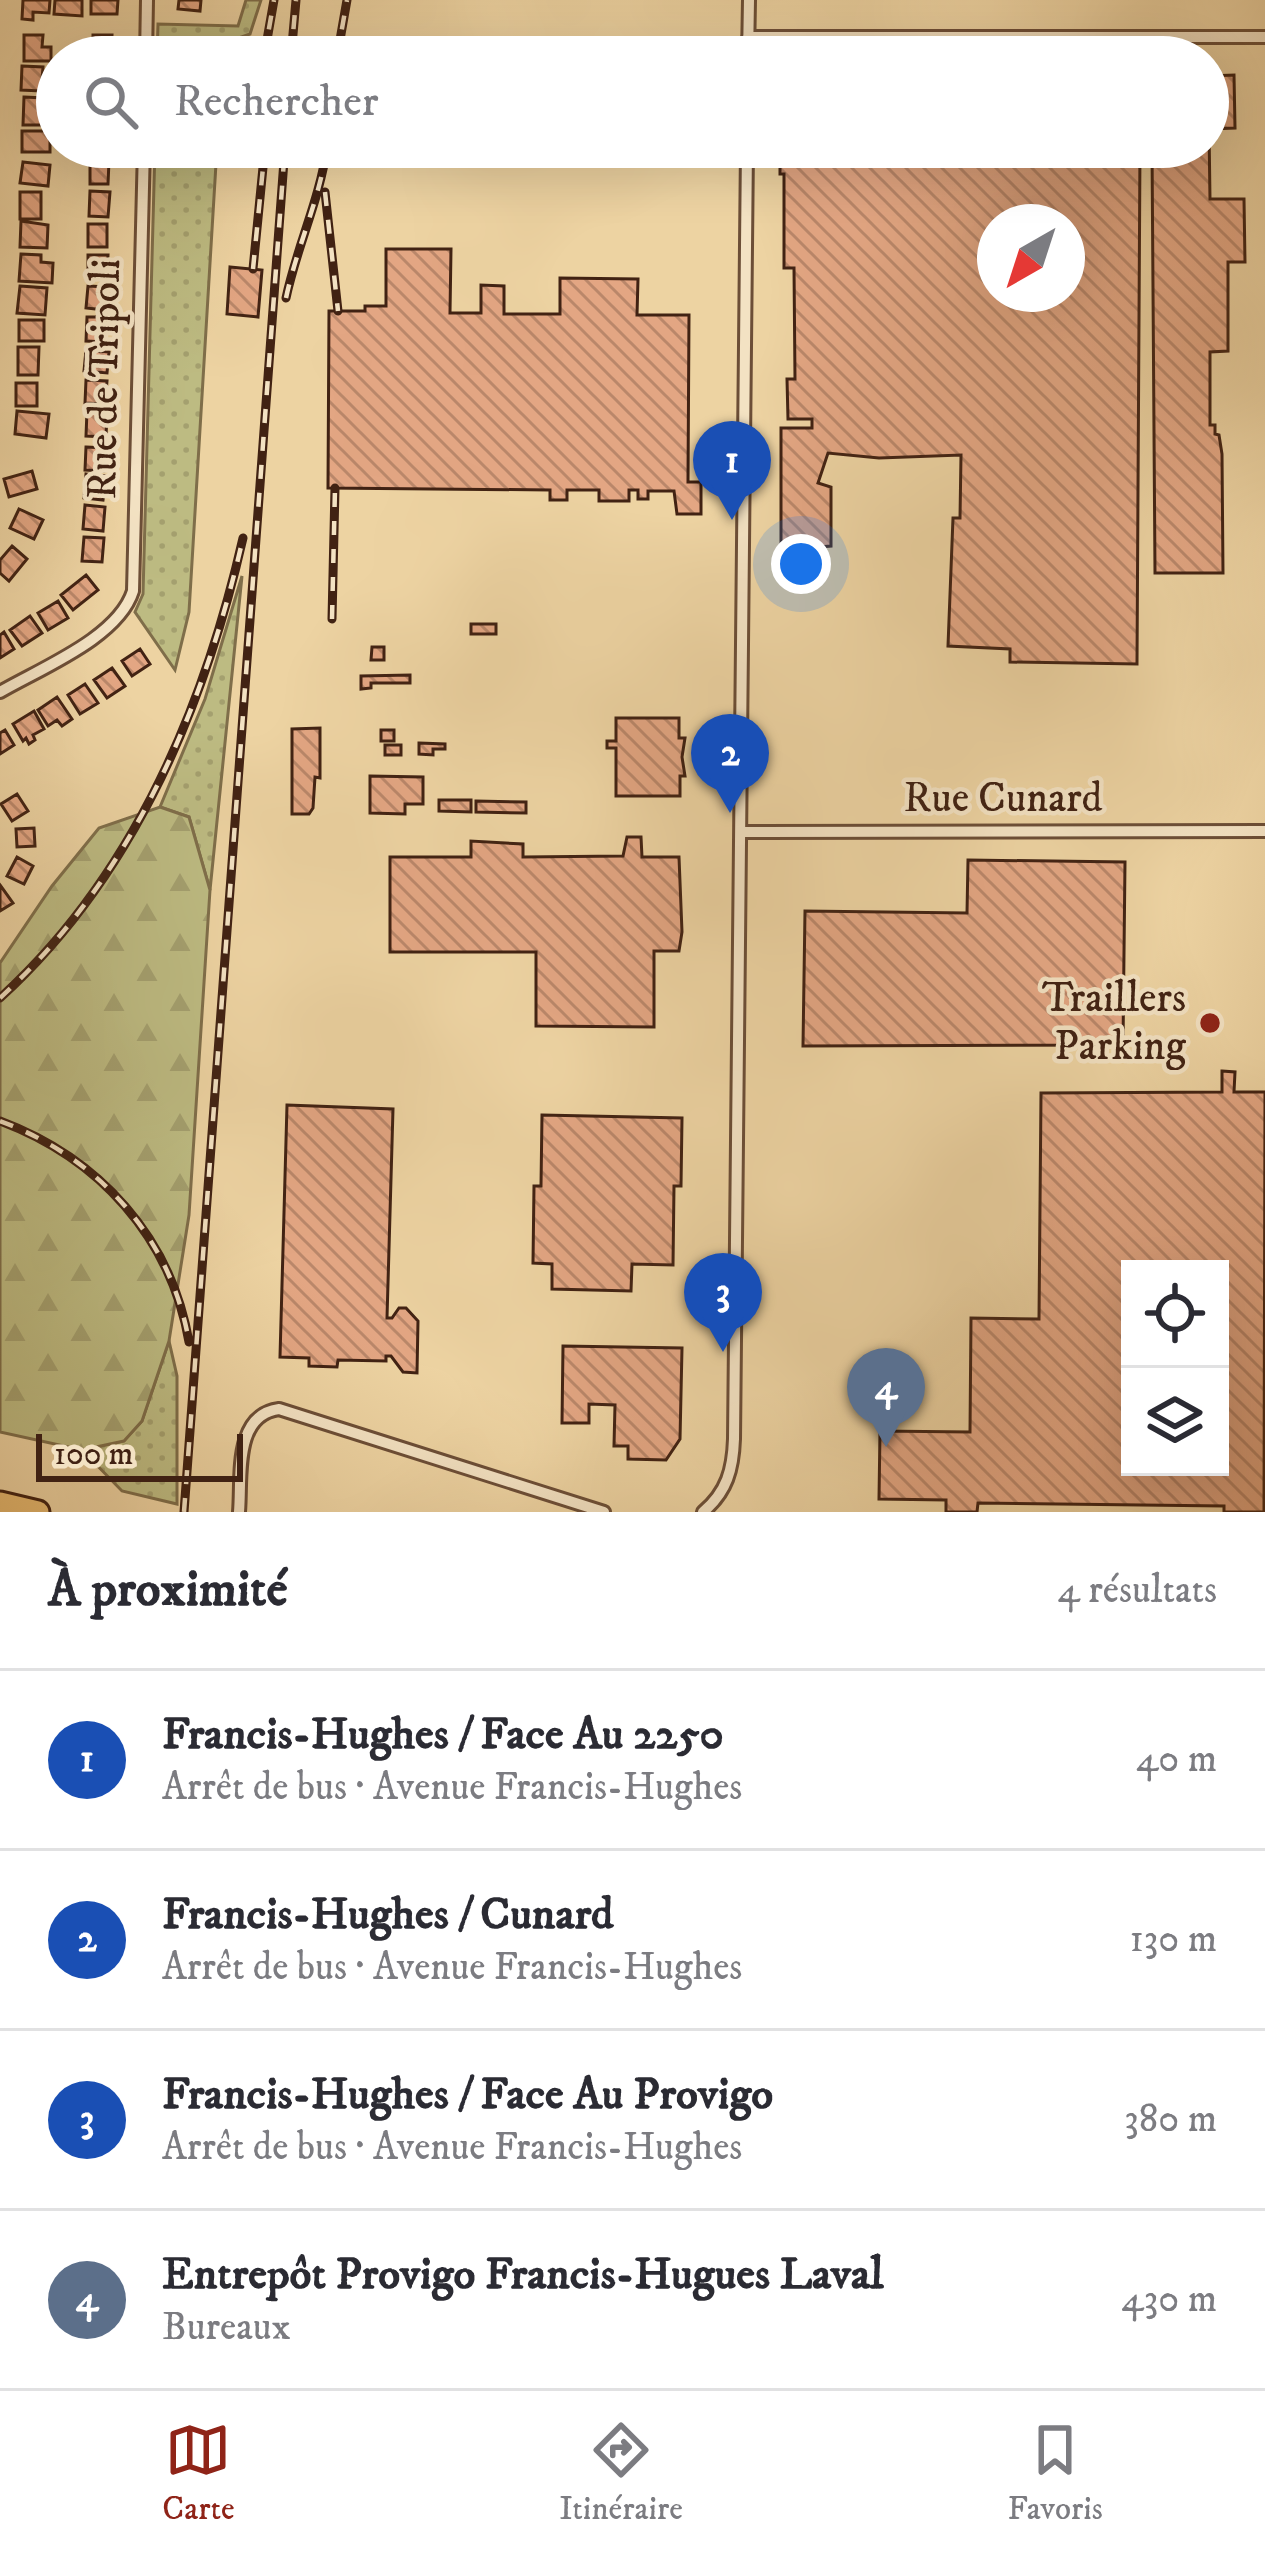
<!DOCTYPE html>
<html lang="fr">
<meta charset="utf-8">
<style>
:root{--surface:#fff;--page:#f7f7f7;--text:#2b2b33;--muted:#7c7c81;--line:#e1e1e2;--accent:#8f2418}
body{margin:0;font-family:"IM FELL DW Pica",serif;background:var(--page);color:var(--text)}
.controls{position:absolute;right:36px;bottom:36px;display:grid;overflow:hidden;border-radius:0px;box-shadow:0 12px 48px #0002}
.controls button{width:108px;height:108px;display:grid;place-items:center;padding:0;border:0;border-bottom:3px solid var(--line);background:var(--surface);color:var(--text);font:60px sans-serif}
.compass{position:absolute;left:977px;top:204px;width:108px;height:108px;border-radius:50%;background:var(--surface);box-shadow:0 12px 48px #0002;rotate:219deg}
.scale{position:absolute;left:36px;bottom:30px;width:207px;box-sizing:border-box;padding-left:12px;border:6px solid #412213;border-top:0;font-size:33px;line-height:42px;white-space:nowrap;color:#412213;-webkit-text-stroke:9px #f3e2c3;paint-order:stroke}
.you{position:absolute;left:801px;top:564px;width:42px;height:42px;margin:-30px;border:9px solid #fff;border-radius:50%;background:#1a73e8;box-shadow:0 0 0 18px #1a73e833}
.badge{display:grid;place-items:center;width:78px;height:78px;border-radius:50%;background:var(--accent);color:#fff;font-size:39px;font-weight:700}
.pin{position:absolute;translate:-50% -99px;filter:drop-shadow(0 3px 6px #0008)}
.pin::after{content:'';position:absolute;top:63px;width:42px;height:36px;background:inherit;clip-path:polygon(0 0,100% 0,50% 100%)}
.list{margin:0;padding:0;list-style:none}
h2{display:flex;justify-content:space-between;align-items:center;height:156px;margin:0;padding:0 48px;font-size:51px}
h2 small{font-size:39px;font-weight:400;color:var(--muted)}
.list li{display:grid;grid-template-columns:78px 1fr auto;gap:36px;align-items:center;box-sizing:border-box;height:180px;padding:0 48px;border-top:3px solid var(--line)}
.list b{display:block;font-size:45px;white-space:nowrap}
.list p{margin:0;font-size:39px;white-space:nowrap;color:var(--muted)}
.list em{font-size:39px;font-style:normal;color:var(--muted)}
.icon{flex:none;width:66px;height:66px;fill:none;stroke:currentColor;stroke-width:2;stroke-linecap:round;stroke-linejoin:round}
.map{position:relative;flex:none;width:1265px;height:1512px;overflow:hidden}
.search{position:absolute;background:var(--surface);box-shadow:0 12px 48px #0002;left:36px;right:36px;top:36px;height:132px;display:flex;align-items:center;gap:30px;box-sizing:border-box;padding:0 42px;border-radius:66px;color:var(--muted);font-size:45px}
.sheet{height:876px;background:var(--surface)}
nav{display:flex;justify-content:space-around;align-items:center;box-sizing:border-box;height:168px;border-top:3px solid var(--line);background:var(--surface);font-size:33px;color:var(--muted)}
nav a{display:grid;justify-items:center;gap:6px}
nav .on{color:var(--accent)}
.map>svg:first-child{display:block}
</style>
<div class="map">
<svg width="1265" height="1512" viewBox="0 0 1265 1512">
<defs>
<pattern id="grass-dots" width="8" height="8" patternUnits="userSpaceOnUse" patternTransform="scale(3)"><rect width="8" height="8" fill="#bdbb82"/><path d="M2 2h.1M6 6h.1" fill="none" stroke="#a4a06f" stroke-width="1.8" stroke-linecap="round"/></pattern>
<pattern id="forest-firs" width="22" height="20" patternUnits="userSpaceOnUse" patternTransform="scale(3)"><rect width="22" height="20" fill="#bdbb82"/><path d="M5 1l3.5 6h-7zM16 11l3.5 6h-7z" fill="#a4a06f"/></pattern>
<pattern id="building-back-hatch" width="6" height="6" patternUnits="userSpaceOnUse" patternTransform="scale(3)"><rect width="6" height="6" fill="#e3a683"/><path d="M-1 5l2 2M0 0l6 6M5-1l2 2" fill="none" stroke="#ba876a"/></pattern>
</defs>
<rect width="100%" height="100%" fill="#edd3a2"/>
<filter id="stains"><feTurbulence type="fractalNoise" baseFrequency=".00167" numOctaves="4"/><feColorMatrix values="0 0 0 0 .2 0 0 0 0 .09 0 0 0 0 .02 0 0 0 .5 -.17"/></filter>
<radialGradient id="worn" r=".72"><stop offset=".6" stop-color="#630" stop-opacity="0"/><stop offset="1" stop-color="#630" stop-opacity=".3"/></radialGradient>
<path fill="url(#grass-dots)" stroke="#7f6e4a" stroke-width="3" d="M246,0h15l-11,34 -26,9 -2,14h-65l1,-33 80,2z
M155,147h62l-28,465 -14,58 -40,-58 8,-18z
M242,576l-32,314 -21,-73 -29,-10 45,-108z
M169,1341l8,35v128l-55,-13 -40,-41 42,-9 18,-20z"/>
<path fill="url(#forest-firs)" stroke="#7f6e4a" stroke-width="3" d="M160,807l29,10 21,73 -21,325 -20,126 -27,80 -18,20 -42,9 -82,-18v-469l52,-77 47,-58z"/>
<path fill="url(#building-back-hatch)" stroke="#412213" stroke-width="3" fill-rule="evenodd" d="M23,0h27l-1,13 -16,-1v8l-11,-1z
M55,0h27v16l-28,-2z
M91,0h27l-1,14h-26z
M179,0h22l-1,11 -22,-2z
M24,35h19l-1,12h9v14h-27z
M93,35h19l-1,22h-18z
M22,66l21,1 -2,24 -20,-1z
M1234,75l1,53 -26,1 1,70h34l1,63h-17v89l-18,1v73h5v9l4,1 3,19 1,119h-68l-3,-426h56v-71z
M24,97l20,1 -1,27h-20z
M22,131h28v21h-28z
M780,147h360l-3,517 -127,-2v-13l-62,-3 5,-128h7l1,-63 -82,3 -51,-5 -10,30 13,4v59l-50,4v-122h31v-9h-24l-1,-40h8l-1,-111h-10v-94h-4zM995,222h72v72h-72z
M90,161h19l-1,23h-18z
M23,162l27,3 -2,21 -28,-3z
M90,191l20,1 -2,25 -19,-1z
M20,192h21v27h-21z
M21,221l27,4 -1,23 -27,-1z
M88,224h19v23h-19z
M386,249h65l-1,64h31v-28l23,1v28h56v-36l78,1 -1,36h52l-1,167h13v32h-24l-3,-23h-26v8h-10v-9h-9v11h-30v-11h-32v10h-17v-10l-222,-2 1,-177h36v-5h21z
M21,254l20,1v7l12,1 -1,20 -33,-2z
M88,255h20l-1,24h-19z
M230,267l32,3 -4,47 -31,-3z
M20,286l27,2 -2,27 -28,-2z
M88,286l19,1 -2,23 -19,-2z
M87,317h19v25l-20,-1z
M19,320h25v21h-25z
M18,347h21l-1,28h-20z
M86,350l23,2 -2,21 -23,-2z
M86,380l21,1 -2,23 -20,-1z
M16,383h21v23h-21z
M17,411l32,3 -3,24 -31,-4z
M87,411l20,1 -1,25 -20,-1z
M86,447l20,1 -2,23 -19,-1z
M32,471l5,18 -28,8 -5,-18z
M86,474l20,2 -3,24 -19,-2z
M85,505l20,2 -2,24 -20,-2z
M19,509l24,11 -9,19 -24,-11z
M84,537l20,1 -2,24 -20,-1z
M12,546l15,13 -18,22 -9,-8v-13z
M86,575l12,15 -25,20 -12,-15z
M58,601l10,17 -20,12 -10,-17z
M30,616l12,17 -20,13 -12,-16z
M471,624h25v10h-25z
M4,632l10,17 -14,9v-23z
M372,647h12v13h-13z
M140,649l10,15 -18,12 -10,-15z
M112,668l13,18 -18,12 -13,-18z
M410,675v8h-39v5l-10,1v-13z
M85,684l13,19 -18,11 -12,-19z
M57,697l15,22 -10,7 -5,-6 -9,6 -10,-16z
M34,711l10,18 -11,6 2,5 -6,4 -3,-6 -3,3 -10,-17z
M616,718h63v20h6l-3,19 3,19h-5v20h-64v-48h-9v-7h9z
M320,728v50l-5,-1 -2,31 -4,6h-17v-85z
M5,730l9,15 -14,9v-21z
M381,730h13v11h-13z
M419,743l26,1v5h-12v6l-14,-1z
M385,745h16v10h-16z
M370,776l53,1v27h-18v10l-35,-1z
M17,794l11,17 -16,10 -11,-17z
M439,800h32v12l-32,-1z
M476,801l50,1v11l-50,-1z
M34,828l1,18 -18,1 -1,-18z
M627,837h14l1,20h37l3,75 -3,19h-25v76l-118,-1v-74h-146v-95h81v-16l52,3v13l100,-1z
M17,857l16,9 -9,18 -17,-8z
M968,860l157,2 -2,183 -320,1 2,-135 162,2z
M0,885l13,18 -13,8z
M1222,1071l13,1 -1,20h31l-1,420h-40v-6l-246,-3 -1,9h-31v-12l-67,-1 1,-68 90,1 1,-114 68,1 2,-226 181,-1zM1130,1269h90v198h-90z
M287,1105l106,4 -6,209h5l7,-10h7l12,13 -1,52 -14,-1 -12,-16h-5v5l-48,-1 -1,7 -28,-1v-8l-29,-1z
M542,1115l140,3 -1,68h-7l-1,79 -41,-1 -1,27 -79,-2v-25l-19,-1 1,-77h7z
M563,1346l119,2 -2,91 -14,21 -38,-1v-13h-14l1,-41 -26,-1v19h-27z"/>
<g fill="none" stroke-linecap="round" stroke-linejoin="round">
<defs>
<path id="street" d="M748,37h517
M146,57l1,-57
M748,57l1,-57
M0,692c41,-24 118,-54 133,-101l11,-444
M741,832l524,-1
M239,1512c3,-35 -6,-97 40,-103l325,103
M703,1512c24,-20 30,-43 31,-73l13,-1292"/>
<path id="highway" d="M0,1503l38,9"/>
</defs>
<use href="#street" stroke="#6c4e37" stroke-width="16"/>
<use href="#highway" stroke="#412213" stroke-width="27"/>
<use href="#street" stroke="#f3e2c3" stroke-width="10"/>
<use href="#highway" stroke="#e6ba71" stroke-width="21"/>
<defs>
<path id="rail" d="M264,57l10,-57
M291,57l5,-57
M337,57l10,-57
M325,192l13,119
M253,269l12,-122
M286,298c11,-52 34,-99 41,-151
M332,619l3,-131
M0,998c132,-120 204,-289 243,-460
M0,1121c99,37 171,116 189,221
M184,1512l101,-1365"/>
</defs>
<use href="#rail" stroke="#412213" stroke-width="9"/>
<use href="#rail" stroke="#f3e2c3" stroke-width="4.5" stroke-dasharray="14" stroke-linecap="butt"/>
</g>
<circle fill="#8f2418" stroke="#f3e2c3" stroke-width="4.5" cx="1210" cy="1023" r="12"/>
<g text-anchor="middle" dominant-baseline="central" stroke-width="9" stroke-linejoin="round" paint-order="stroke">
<g font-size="42" fill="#412213" stroke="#f3e2c3">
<text transform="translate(105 379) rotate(-89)">Rue de Tripoli</text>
<text x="1003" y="799">Rue Cunard</text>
</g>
<g font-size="42" fill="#412213" stroke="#f3e2c3" text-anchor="end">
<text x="1186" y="999">Traillers<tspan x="1186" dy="48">Parking</tspan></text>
</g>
</g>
<rect width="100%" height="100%" filter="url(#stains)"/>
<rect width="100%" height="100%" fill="url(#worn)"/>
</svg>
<div class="controls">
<button><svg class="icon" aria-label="locate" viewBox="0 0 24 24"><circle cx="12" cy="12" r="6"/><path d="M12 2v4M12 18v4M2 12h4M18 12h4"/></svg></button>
<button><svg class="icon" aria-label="layers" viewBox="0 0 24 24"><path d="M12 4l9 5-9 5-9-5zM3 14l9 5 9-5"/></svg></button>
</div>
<svg class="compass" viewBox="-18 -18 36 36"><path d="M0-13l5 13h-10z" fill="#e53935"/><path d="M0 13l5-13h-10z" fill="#7c7c81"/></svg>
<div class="scale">100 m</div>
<div class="you"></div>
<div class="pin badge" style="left:732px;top:520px;background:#1a4fb4">1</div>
<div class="pin badge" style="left:730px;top:813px;background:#1a4fb4">2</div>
<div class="pin badge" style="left:723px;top:1352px;background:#1a4fb4">3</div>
<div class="pin badge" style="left:886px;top:1447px;background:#5c6f8a">4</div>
<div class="search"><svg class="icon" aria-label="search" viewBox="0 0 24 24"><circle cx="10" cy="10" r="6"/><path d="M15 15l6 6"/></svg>Rechercher</div>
</div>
<section class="sheet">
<h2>À proximité<small>4 résultats</small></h2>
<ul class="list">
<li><span class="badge" style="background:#1a4fb4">1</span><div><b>Francis-Hughes / Face Au 2250</b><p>Arrêt de bus · Avenue Francis-Hughes</p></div><em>40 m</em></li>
<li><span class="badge" style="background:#1a4fb4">2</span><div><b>Francis-Hughes / Cunard</b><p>Arrêt de bus · Avenue Francis-Hughes</p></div><em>130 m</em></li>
<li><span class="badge" style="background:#1a4fb4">3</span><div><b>Francis-Hughes / Face Au Provigo</b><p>Arrêt de bus · Avenue Francis-Hughes</p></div><em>380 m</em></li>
<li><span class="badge" style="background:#5c6f8a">4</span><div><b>Entrepôt Provigo Francis-Hugues Laval</b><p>Bureaux</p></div><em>430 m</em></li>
</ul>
</section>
<nav>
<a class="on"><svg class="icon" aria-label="map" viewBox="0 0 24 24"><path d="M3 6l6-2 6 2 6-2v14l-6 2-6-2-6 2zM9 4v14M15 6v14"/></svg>Carte</a>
<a><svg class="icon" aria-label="directions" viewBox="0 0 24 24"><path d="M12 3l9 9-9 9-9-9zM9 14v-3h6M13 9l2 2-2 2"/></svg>Itinéraire</a>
<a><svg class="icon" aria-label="saved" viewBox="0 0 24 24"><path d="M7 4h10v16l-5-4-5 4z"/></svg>Favoris</a>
</nav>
